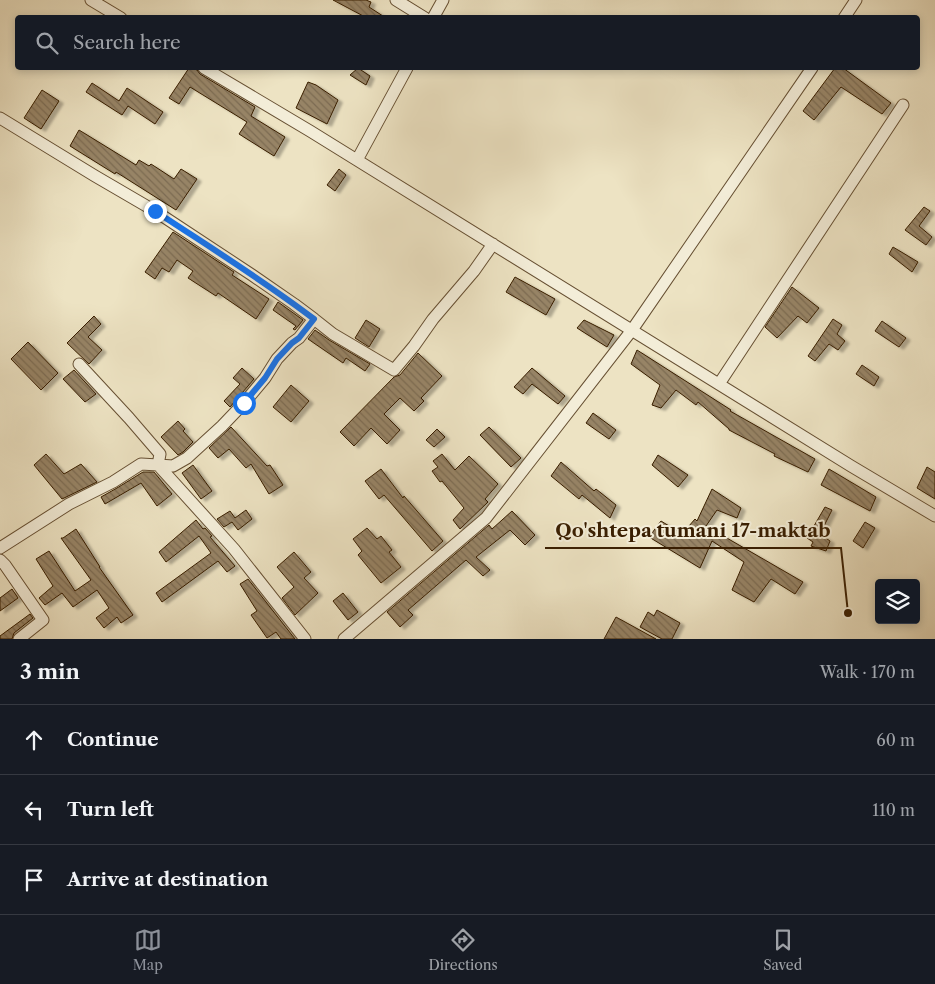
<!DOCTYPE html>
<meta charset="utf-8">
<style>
:root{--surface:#171b24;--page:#242831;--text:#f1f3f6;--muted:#9ea1a6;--line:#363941;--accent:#8c9099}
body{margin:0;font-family:"Libre Caslon Text",serif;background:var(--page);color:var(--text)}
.controls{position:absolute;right:15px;bottom:15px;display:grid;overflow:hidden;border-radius:5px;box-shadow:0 2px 8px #0003}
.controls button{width:45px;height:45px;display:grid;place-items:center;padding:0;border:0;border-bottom:1px solid var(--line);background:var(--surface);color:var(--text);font:25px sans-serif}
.stop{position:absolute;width:15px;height:15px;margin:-11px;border:4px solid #1a73e8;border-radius:50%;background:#fff}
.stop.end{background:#1a73e8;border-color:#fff;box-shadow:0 1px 5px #0008}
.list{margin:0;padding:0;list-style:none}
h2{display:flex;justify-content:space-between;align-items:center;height:65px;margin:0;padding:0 20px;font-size:21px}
h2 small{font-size:16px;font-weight:400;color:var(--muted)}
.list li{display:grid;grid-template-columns:32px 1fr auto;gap:15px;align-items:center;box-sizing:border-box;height:70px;padding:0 20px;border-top:1px solid var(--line)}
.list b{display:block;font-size:19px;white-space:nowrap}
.list em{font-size:16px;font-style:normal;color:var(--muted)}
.icon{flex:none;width:28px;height:28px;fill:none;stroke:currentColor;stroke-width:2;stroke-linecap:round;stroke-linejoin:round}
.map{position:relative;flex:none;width:935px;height:639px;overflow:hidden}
.search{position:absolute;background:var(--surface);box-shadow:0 2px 8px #0003;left:15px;right:15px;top:15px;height:55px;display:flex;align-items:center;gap:12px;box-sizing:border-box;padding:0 18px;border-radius:5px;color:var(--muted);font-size:19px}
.sheet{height:275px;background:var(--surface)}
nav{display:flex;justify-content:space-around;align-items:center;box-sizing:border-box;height:70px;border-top:1px solid var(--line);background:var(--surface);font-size:14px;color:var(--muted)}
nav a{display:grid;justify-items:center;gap:2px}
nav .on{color:var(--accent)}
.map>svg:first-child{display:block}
</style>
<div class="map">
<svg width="935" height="639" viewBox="0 0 935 639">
<defs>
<pattern id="building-back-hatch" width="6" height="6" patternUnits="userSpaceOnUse" patternTransform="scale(1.25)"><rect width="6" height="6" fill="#978466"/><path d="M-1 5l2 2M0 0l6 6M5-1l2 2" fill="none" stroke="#7c6b52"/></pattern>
<filter id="shadow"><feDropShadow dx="4.5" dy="2.5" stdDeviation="1" flood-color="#0004"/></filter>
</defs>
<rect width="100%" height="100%" fill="#ede3c3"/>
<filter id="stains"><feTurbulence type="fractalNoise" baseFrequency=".004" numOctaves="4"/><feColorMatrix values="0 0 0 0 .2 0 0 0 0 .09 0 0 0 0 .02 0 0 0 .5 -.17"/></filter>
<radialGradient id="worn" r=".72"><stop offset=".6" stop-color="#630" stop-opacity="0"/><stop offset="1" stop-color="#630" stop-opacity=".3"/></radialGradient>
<path fill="url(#building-back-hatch)" stroke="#391e01" filter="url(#shadow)" d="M333,0h33l5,2 -2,5 17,11h-19z
M189,68h4l4,2 3,4 55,33 -4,9 34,21 -11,19 -35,-22 8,-12 -57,-35 -11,17 -10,-6z
M358,68l12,8 -4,9 -16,-10z
M835,68h8l48,35 -9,11 -41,-27 -27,33 -11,-9z
M308,82l8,3 22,15 -11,24 -31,-16z
M92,83l27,18 8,-13 36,24 -8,12 -27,-18 -6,9 -36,-23z
M42,90l17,11 -18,28 -17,-11z
M79,130l57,35 3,-5 10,6 2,-2 23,15 7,-10 16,10 -21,31 -60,-38 -1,2 -45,-28z
M339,169l7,6 -11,16 -8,-6z
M924,207l6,4 -11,15 13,11 -6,8 -21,-15z
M173,232l61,40 -2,3 37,24 -13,20 -38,-26 -2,3 -28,-18 5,-7 -16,-11 -8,12 -7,-4 -7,11 -10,-7z
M893,247l25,15 -6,10 -23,-18z
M515,277l40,22 -9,16 -40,-23z
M792,287l27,21 -12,15 -9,-7 -21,22 -12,-11z
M278,302l25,18 -8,10 -2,-1 3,-3 -23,-16z
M94,316l7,8 -13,13 14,13 -13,14 -22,-21z
M833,319l9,6 -5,9 8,7 -7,9 -9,-6 -14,17 -7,-5z
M366,320l14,9 -11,18 -14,-9z
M584,320l30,15 -7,12 -30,-19z
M882,321l24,17 -7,9 -24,-16z
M315,330l14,10 41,24 -5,7 -19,-13 -3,5 -35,-24z
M28,342l30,31 -17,17 -30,-31z
M637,350l94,60 -1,1 85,48 -7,13 -34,-16 1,-2 -46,-24v-1l-31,-27 -2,3 -20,-15 -15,18 -9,-3 8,-20 -29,-21z
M418,353l24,23 -21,22 3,3 -10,10 -14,-13 -16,16 16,16 -13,14 -16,-16 -17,18 -14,-14 54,-55 6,-2z
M862,365l17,12 -5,9 -18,-12z
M242,368l12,11 -24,28 -6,-6 16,-17 -7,-6z
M532,368l33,28 -7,8 -26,-20 -9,10 -9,-7z
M74,370l22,24 -11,8 -22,-23z
M291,385l18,16 -18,21 -18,-15z
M593,413l23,17 -7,9 -23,-16z
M178,421l7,8 -2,2 10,11 -10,10 -5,3 -17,-18z
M231,427l36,39 3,-1 13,20 -14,9 -18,-30 -5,4 -17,-19 -11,9 -9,-10z
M489,427l32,31 -10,9 -31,-32z
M437,429l8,8 -11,10 -8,-7z
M46,454l18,20 17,-10 16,18 -35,17 -28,-34z
M442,454l13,16 14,-14 29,28 -13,15 3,3 -28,27 -7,-9 11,-12 -22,-27 -2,1 -8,-11 6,-4 -5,-6z
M658,455l30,20 -10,12 -26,-22z
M561,462l33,29 2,-2 20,16 -6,13 -28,-23 -3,4 -28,-23z
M193,465l19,26 -11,8 -19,-26z
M927,467l8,5v27l-18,-11z
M381,469l22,29 1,-2 39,45 -11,10 -48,-56 -5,4 -14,-18z
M829,469l47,28 -6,14 -49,-26z
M143,472h11l18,22 -15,12 -16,-23 -36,21 -4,-7 16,-9z
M712,489l29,19 -4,10 -20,-8 -11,16 97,56 -8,12 -24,-15 -17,23 -22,-12 12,-28 -32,-21 -12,27 -51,-31 12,-16 21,13 13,-15 2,2z
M825,507l7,3 -12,24 10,7 -4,10 -15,-5 2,-4 -6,-4z
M246,510l6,9 -14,11 -6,-8 -8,5 -7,-8 13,-8 5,7z
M512,511l23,24 -10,10 -15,-15 -34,27 14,13 -7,6 -17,-16 -58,50 5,5 -13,12 -13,-15 102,-87 3,4z
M196,520l7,9 2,-1 7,8 -2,1 25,29 -8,6 -9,-11 -56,41 -6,-9 55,-40 -12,-17 -33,26 -7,-10z
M865,522l10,6 -12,20 -10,-7z
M367,528l10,11 4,-3 11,14 -3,2 12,15 -20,16 -23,-28 4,-4 -9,-12z
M76,529l24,38h-1l34,48 -12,8 -4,-6 -13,11 -8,-10 13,-10 -12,-18 -24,17 -11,-14 -17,12 -6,-7 14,-12 -17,-27 13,-8 26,40 16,-11 -30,-42h2z
M294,552l17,20 -7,6 14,15 -23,22 -13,-17 12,-11 -17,-20z
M248,579l47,60h-14l-5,-7 -9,6 -16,-23 6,-4 -17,-27z
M12,589l6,9 -18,13v-13z
M343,593l15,19 -10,8 -15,-19z
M657,610l23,13 -8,16h-10l-22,-12 8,-15 6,4z
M30,614l3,4 -19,15 -2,6h-12v-3z
M616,617l40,22h-52z"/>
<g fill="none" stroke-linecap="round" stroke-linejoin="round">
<defs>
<path id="minor" d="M91,0l30,18
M396,0l29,18
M433,18l10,-18
M844,18l12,-18
M204,68l106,63 541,335 84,50
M0,118l95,58 60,35 97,64 42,29 20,15 -15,19 -7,5 -15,16 -12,19 -21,25 -22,23 -35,32 -14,8 -15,-1
M357,160l50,-92
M314,319l19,15 61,36 20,-24 19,-27 41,-48 19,-27
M719,384l184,-279
M158,465l76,84 71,90
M0,548l69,-44 44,-22 28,-18 17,1 2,-11 -31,-36 -50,-54
M0,560l5,5 38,55 -24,19
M344,639l142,-121 146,-188 180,-262"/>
</defs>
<use href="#minor" stroke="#664f32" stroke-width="13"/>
<use href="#minor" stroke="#f3edd8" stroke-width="11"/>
</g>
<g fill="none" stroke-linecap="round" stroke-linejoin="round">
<path stroke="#1a73e8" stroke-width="6" d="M155,211c53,35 108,69 159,108l-15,19 -7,5 -15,16 -12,19 -21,25"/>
</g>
<path fill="none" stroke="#391e01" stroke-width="2" d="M848 613L841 548H545"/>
<circle fill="#391e01" stroke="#f3edd8" stroke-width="2" cx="848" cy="613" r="5"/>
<g font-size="19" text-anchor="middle" font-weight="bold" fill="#391e01" stroke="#f3edd8" stroke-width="4" stroke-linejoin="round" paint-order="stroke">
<text x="693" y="537">Qo'shtepa tumani 17-maktab</text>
</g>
<rect width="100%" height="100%" filter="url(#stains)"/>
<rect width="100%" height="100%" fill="url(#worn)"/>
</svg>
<div class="controls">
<button><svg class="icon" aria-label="layers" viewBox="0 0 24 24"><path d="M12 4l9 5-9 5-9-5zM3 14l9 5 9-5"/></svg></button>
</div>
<div class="stop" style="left:244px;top:403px"></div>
<div class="stop end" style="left:155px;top:211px"></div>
<div class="search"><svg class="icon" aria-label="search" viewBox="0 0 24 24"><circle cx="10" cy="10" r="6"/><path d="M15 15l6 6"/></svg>Search here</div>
</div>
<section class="sheet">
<h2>3 min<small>Walk · 170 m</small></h2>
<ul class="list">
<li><svg class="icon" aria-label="ahead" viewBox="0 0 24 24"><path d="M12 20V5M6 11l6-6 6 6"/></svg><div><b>Continue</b></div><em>60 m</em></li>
<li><svg class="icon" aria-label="left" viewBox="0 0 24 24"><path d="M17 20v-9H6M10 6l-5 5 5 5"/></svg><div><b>Turn left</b></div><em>110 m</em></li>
<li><svg class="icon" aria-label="arrive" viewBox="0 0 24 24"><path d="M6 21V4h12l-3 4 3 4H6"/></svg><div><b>Arrive at destination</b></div></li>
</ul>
</section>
<nav>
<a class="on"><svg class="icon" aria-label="map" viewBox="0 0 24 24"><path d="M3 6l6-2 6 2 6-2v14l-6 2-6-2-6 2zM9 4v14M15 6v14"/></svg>Map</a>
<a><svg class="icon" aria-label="directions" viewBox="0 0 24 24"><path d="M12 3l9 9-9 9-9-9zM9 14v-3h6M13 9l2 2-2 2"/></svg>Directions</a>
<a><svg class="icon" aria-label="saved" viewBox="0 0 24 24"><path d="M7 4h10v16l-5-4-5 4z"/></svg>Saved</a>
</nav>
